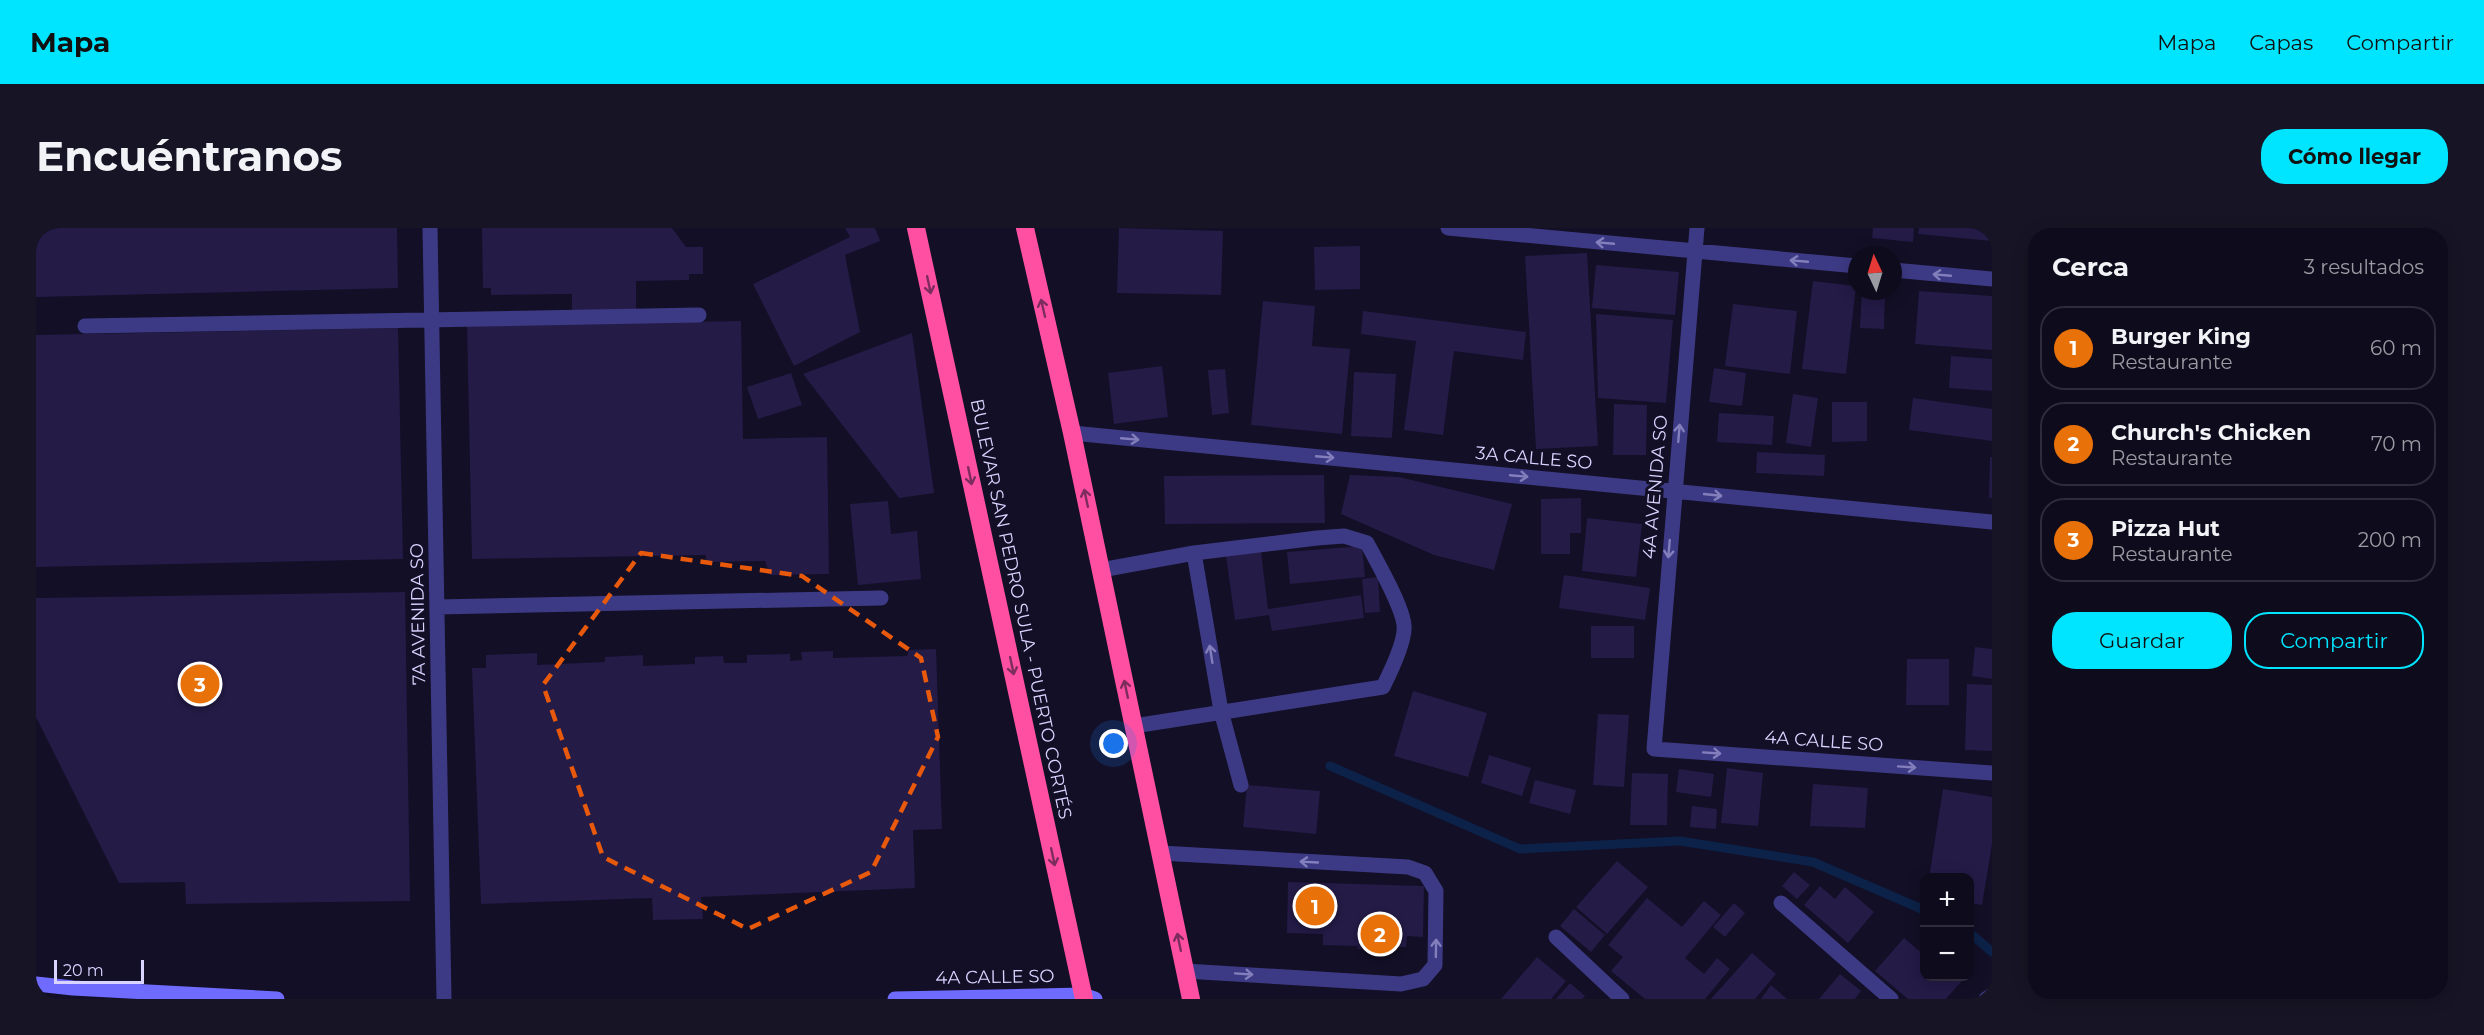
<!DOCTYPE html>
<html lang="es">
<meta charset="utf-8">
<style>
:root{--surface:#0e0b1c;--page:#171425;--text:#f1f3f6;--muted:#9b9ba3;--line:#2e2b3b;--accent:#00e5ff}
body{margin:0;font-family:Montserrat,sans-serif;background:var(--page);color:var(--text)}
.controls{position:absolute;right:18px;bottom:18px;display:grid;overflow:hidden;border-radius:12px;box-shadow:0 3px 15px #0003}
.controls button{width:54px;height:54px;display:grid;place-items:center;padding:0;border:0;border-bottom:2px solid var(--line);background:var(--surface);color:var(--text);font:30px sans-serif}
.compass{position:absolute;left:1812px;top:18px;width:54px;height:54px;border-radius:50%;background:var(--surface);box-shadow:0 3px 15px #0003;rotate:356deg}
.scale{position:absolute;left:18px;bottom:15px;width:90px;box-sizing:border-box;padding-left:6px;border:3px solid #d9d4ff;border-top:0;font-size:16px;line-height:21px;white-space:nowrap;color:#d9d4ff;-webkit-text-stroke:4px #130f26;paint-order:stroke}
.you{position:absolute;left:1078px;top:516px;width:21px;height:21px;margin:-15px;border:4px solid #fff;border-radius:50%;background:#1a73e8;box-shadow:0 0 0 9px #1a73e833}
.badge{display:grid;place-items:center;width:39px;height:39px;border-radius:50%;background:var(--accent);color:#fff;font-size:20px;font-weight:700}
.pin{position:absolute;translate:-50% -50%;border:3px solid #fff;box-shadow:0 2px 6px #0006}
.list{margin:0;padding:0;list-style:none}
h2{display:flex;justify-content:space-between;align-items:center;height:78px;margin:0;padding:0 24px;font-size:26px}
h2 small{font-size:20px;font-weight:400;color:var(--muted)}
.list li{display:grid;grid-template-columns:39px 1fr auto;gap:18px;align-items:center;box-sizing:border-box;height:84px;margin:0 12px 12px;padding:0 12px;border:2px solid var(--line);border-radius:24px}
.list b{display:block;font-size:22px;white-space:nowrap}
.list p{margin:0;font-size:20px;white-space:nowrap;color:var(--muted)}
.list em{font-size:20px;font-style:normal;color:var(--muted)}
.actions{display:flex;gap:12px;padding:18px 24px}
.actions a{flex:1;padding:14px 0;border:2px solid var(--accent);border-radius:24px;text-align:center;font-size:21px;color:var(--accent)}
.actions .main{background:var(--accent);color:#111}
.map{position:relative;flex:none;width:1956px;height:771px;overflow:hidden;border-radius:24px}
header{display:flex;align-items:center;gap:36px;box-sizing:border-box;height:84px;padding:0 30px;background:var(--accent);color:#111}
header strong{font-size:28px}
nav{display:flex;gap:33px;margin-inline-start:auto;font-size:21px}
.intro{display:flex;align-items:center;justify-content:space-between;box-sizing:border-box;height:144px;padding:0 36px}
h1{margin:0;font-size:42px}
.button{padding:15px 27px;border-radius:24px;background:var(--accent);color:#111;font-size:21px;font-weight:700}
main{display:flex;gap:36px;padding:0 36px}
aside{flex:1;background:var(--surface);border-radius:24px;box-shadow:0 3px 15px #0003}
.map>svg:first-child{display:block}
</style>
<header>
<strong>Mapa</strong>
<nav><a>Mapa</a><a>Capas</a><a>Compartir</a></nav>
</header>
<div class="intro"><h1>Encuéntranos</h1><a class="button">Cómo llegar</a></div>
<main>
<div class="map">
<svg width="1956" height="771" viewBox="0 0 1956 771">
<rect width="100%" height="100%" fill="#130f26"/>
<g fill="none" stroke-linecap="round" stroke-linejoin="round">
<path stroke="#0c2248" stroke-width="9" d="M1294,538l190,83 160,-8 133,21 111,48
M1934,705l22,19"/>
</g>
<path fill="#241b47" d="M0,0h361l1,60 -362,9z
M446,0h190l14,19h17v27h-14v6l-53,1v30h-64v-17l-81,1v-7h-8z
M809,0h30l5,13 -35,14 15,77 -66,34 -41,-82 97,-47z
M1083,0l104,3 -2,64 -104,-2z
M1837,0h41l-1,14 -41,-4z
M1883,0h73v13l-74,-7z
M1324,18v43l-45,1 -1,-43z
M1551,25l11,193 -62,3 -11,-193z
M1560,37l83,7 -4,43 -83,-7z
M1777,53l43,5 -10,88 -44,-5z
M1826,63h23l-1,38 -24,-1z
M1883,63l73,5v54l-77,-6z
M1227,73l52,5 -3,40 38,3 -8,85 -91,-9z
M1697,76l64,7 -7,63 -65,-8z
M1327,83l163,21 -3,28 -69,-9 -11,84 -39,-5 12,-89 -55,-7z
M1560,86l77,6 -7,83 -68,-5z
M705,93l2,118 84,-2 2,137 -59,1 -5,-14 -59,1v-7l-234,4 -5,-233z
M362,100l5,231 -367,8v-232z
M876,105l22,160 -35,5 -96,-124z
M1915,128l41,3v32l-43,-3z
M1126,138l6,51 -54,7 -6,-51z
M1678,140l32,5 -4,33 -33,-4z
M1189,141l4,44 -17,2 -4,-45z
M1318,144l42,2 -4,64 -41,-2z
M755,145l11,32 -44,14 -11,-32z
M1757,166l25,4 -7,49 -25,-4z
M1877,170l79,11v32l-83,-11z
M1796,174h35v39l-35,1z
M1578,176l33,1 -1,50h-33z
M1683,185l55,3 -2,29 -55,-3z
M1721,224l68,3 -1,21 -68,-3z
M1954,229h2v41h-3z
M1288,247l1,48 -160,1 -1,-48z
M1314,247l49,2 113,27 -18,66 -60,-15 -93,-41z
M1545,270v35h-11v21h-29v-55z
M852,273l3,33 26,-3 4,48 -63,6 -8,-81z
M1551,290l55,6 -6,53 -54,-6z
M1326,318l3,31 -75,7 -3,-32z
M1225,324l7,57 93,-14 3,23 -92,13 -3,-16 -34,5 -9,-64z
M1528,347l86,13 -5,32 -86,-12z
M1342,349l2,35 -15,1 -3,-34z
M369,364l5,309 -224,3 -1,-22 -66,1 -83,-166v-119z
M1555,398h43v32h-43z
M1939,419l17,2v30l-20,-3z
M900,421l6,180 -29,1 2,58 -214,9 2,22 -50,1 -1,-22 -171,6 -9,-236h14v-13l51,-2v12l68,-3v-5l38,-2v11l52,-2v-7l28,-1 1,7h23v-8l43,-1v7l12,-1 -1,-8 32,-1v7l74,-2 2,-6z
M1871,431h42v46h-43z
M1931,456l25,1v66l-27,-1z
M1377,463l74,22 -19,64 -74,-21z
M1562,486l31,1 -5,72 -31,-2z
M1453,527l42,13 -9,28 -41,-13z
M1691,540l36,5 -5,53 -37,-3z
M1643,541l35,5 -3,23 -35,-5z
M1596,545l36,1 -1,51h-37z
M1499,552l41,10 -6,24 -41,-11z
M1777,556l55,4 -3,40 -55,-2z
M1211,557l73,6 -4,43 -73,-7z
M1907,561l49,8v47l-10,61 -12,-2v-25h-41z
M1656,578l25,3 -1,20 -26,-2z
M1581,633l31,26 -41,47 -31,-27z
M1758,644l16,13 -13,14 -15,-13z
M1252,654l136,4 -1,51 -16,-1 -1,11h-16v3l-33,-1 1,-3 -35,-1v-11l-36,-1z
M1784,658l15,13 10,-12 29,25 -26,31 -44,-38z
M1611,670l35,29 22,-26 17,14 -36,43 19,16 13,-16 13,11 -25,30h-60l-34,-28 12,-14 -15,-12z
M1698,675l11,10 -20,24 -12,-10z
M1538,681l31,26 -14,17 -31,-26z
M1868,710l20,17v21h42l-20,23h-38l-33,-28z
M1716,725l24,21 -21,25h-44z
M1501,729l29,24 -15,18h-50z
M1804,746l21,17 -6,8h-36z
M1534,755l15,13 -3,3h-26z
M1735,757l16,14h-26z"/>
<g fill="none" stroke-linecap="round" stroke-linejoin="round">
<path stroke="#3d3a85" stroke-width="15" d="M394,0l14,771
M49,98l614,-11
M1158,325l27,158 20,74
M1065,342l93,-17 123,-15 27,-2 23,7c10,19 35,62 37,82 2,15 -14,48 -21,62l-249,39
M401,379l444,-9
M1124,625l248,14 17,6 11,18 -1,74 -12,14 -22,5 -216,-13"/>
<path stroke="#3d3a85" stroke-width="15" d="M1412,0l409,38
M1661,0l-43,521 338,24
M1857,42l99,9
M1036,205l920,89
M1745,675l110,96
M1520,709l66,62
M1950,771l6,-4"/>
<path stroke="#6f6bff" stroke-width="15" d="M0,756l37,4 204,11
M859,771l188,-4 12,4"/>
<path stroke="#ff4fa3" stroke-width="18" d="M880,0l168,771
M989,0l47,205 119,566"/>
</g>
<defs><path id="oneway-shaft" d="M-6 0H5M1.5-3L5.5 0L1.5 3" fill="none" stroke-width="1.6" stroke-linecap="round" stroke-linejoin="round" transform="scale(1.5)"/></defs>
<g stroke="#837fbc">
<use href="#oneway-shaft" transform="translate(1569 15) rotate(-175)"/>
<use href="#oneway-shaft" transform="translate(1763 33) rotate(-175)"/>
<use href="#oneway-shaft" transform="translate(1906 47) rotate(-175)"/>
<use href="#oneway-shaft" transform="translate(1643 205) rotate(-85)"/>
<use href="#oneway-shaft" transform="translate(1094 211) rotate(5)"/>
<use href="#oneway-shaft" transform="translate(1289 229) rotate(5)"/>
<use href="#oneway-shaft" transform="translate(1483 248) rotate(5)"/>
<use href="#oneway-shaft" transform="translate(1677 267) rotate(6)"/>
<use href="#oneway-shaft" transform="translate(1633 321) rotate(95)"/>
<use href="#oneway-shaft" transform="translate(1175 426) rotate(-99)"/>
<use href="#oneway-shaft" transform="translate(1676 525) rotate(4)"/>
<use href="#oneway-shaft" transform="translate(1871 539) rotate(4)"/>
<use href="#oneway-shaft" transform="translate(1273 634) rotate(-177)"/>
<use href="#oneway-shaft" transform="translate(1400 720) rotate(-89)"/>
<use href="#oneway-shaft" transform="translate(1208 746) rotate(4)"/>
</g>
<g stroke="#7d2c5e">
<use href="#oneway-shaft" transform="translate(893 57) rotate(78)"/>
<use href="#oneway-shaft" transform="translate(1007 80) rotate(-103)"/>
<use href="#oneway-shaft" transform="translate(934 248) rotate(78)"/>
<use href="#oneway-shaft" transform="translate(1050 270) rotate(-102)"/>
<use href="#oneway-shaft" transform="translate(976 438) rotate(78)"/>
<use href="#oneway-shaft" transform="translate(1090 461) rotate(-102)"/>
<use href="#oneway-shaft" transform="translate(1017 629) rotate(78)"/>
<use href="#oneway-shaft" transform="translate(1143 714) rotate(-102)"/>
</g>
<path fill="none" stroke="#e8590c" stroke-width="4.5" stroke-dasharray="12 8" stroke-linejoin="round" d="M605,325l161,23 119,82 17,79 -67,135 -123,57 -145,-72 -60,-172z"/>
<g text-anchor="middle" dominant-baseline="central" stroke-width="6" stroke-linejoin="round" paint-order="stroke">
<g font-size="18" fill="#d9d4ff" stroke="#130f26">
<text transform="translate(1498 230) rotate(5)">3A CALLE SO</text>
<text transform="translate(1619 259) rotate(-85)">4A AVENIDA SO</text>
<text transform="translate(985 381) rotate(78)">BULEVAR SAN PEDRO SULA - PUERTO CORTÉS</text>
<text transform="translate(382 386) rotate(-91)">7A AVENIDA SO</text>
<text transform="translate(1788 513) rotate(4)">4A CALLE SO</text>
<text transform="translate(959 749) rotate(-1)">4A CALLE SO</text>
</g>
</g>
</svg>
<div class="controls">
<button>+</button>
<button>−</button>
</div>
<svg class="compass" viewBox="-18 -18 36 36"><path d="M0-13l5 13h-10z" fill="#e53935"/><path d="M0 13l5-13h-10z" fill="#9b9ba3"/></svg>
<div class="scale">20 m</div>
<div class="you"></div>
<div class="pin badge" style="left:1279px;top:678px;background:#e8710a">1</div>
<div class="pin badge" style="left:1344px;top:706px;background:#e8710a">2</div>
<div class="pin badge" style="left:164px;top:456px;background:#e8710a">3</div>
</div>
<aside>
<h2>Cerca<small>3 resultados</small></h2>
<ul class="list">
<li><span class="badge" style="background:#e8710a">1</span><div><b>Burger King</b><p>Restaurante</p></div><em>60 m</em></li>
<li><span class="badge" style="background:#e8710a">2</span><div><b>Church's Chicken</b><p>Restaurante</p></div><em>70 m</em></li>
<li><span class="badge" style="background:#e8710a">3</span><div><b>Pizza Hut</b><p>Restaurante</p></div><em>200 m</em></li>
</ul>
<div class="actions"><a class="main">Guardar</a><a>Compartir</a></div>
</aside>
</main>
